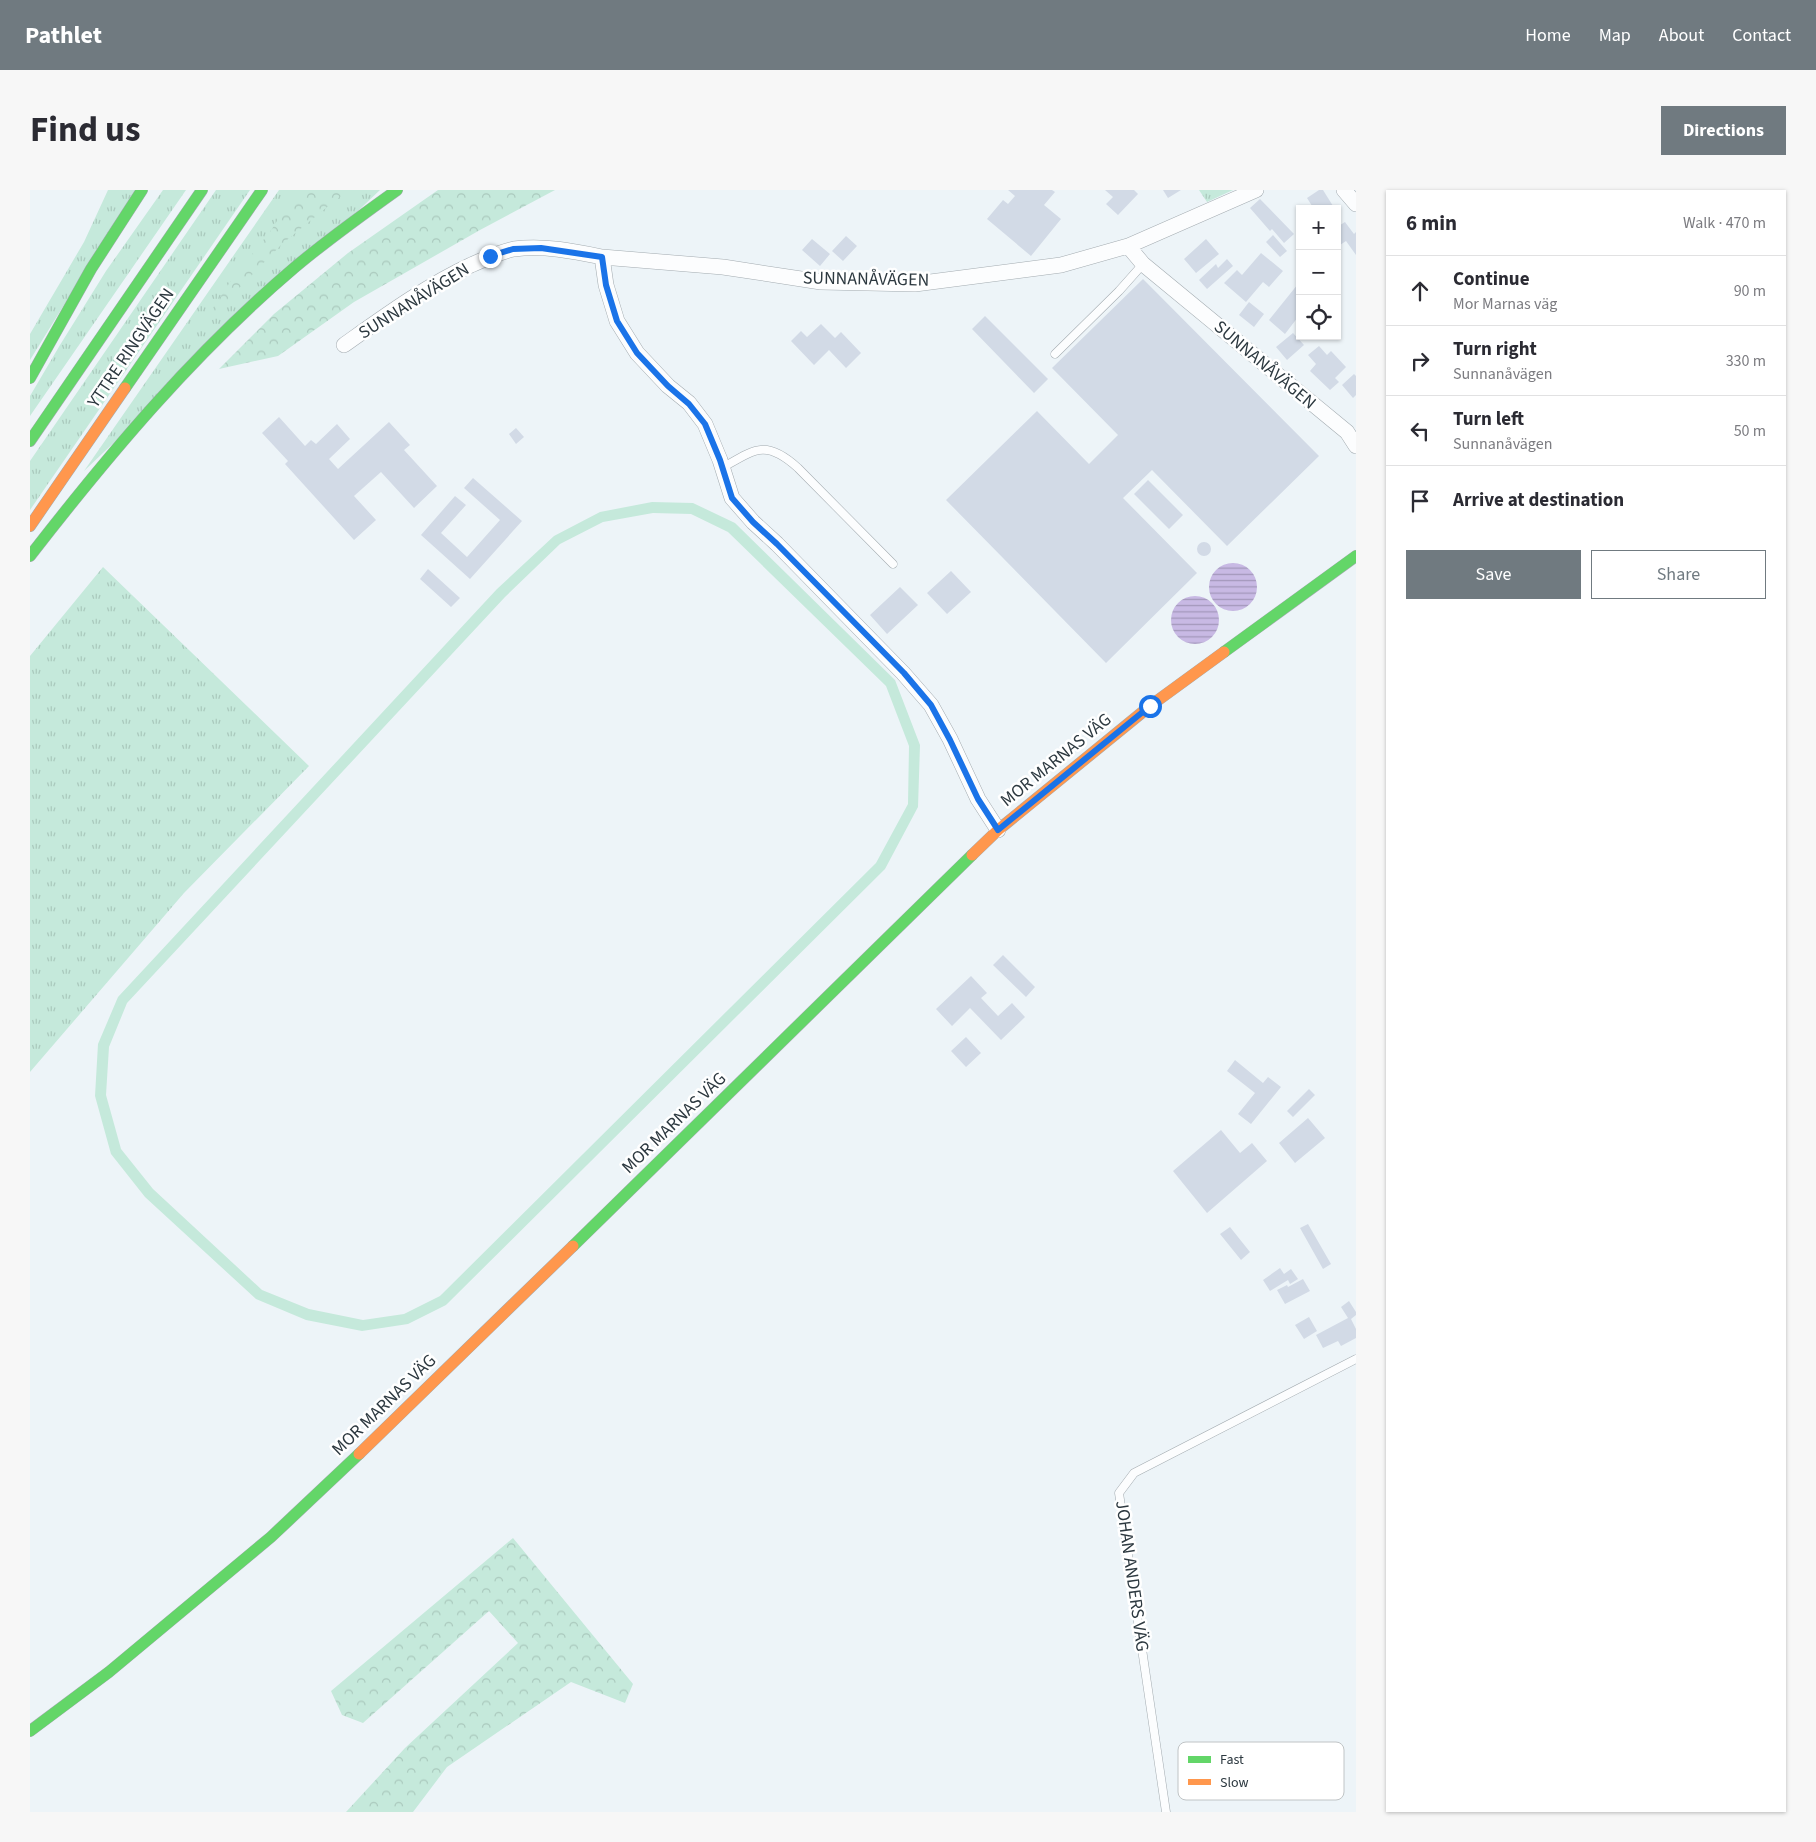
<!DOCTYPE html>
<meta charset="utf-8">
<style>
:root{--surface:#fff;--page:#f7f7f7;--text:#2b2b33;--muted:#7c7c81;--line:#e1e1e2;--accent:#707a80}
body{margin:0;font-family:"Source Sans 3",sans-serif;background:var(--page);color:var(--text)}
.controls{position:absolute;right:15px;top:15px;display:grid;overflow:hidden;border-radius:0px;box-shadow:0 1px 4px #0004}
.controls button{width:45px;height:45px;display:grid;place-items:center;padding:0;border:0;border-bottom:1px solid var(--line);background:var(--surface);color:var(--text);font:25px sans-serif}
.stop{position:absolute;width:15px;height:15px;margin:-11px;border:4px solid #1a73e8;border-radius:50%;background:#fff}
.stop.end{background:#1a73e8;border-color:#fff;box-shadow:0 1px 5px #0008}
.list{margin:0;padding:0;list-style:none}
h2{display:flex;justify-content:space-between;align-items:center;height:65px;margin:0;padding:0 20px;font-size:21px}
h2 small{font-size:16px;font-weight:400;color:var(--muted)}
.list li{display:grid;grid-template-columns:32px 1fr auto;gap:15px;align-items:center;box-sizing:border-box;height:70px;padding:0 20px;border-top:1px solid var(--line)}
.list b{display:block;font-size:19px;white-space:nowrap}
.list p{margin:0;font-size:16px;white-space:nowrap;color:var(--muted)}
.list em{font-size:16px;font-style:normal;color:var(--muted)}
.actions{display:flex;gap:10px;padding:15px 20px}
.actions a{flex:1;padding:11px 0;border:1px solid var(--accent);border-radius:0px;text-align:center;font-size:18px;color:var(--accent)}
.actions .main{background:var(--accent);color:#fff}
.icon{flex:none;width:28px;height:28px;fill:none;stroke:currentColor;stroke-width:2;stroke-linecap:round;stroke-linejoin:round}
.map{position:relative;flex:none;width:1326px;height:1622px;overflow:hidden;border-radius:0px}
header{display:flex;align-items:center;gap:30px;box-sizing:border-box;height:70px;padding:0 25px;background:var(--accent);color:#fff}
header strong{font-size:24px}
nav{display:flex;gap:28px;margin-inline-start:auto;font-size:18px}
.intro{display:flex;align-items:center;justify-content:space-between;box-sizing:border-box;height:120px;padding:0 30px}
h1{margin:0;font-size:35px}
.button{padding:12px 22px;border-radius:0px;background:var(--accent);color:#fff;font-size:18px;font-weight:700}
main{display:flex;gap:30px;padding:0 30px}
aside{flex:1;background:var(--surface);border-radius:0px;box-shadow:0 1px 4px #0004}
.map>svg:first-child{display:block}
</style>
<header>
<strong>Pathlet</strong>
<nav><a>Home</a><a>Map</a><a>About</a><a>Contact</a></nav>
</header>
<div class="intro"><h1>Find us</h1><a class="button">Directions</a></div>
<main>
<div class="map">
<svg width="1326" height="1622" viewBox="0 0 1326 1622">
<defs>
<pattern id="grass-tufts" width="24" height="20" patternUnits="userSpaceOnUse" patternTransform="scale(1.25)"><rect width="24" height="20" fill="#c5e9db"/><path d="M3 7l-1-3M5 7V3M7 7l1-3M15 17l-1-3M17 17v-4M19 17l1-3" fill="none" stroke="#aac9bd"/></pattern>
<pattern id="forest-crowns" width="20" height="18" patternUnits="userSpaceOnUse" patternTransform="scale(1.25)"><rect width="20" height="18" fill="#c5e9db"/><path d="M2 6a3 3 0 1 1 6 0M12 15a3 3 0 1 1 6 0" fill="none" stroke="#aac9bd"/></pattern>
<pattern id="water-rules" width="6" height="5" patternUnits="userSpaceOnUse" patternTransform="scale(1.25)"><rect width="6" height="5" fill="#c8b9e4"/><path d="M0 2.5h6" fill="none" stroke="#a397ba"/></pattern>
</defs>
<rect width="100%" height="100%" fill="#edf4f8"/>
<path fill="url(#grass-tufts)" d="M78,0h27l-105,170v-26l54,-92z
M133,0h23l-156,226v-20l30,-51 46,-74z
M186,0h34l-220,320v-49z
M249,0h101l-296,281z
M1169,0h34l-26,12z
M73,377l206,199 -125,127 -154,179v-416z"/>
<path fill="url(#forest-crowns)" d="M266,0h52l-66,54 -66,68 -5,-1 19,-29 42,-53z
M408,0h117l-75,40 -126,72 -76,54 -59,13 55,-55 74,-61z
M483,1348l120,146 -8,19 -54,-21 -124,85 -34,45h-67l59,-64 113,-105 -29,-32 -126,112 -21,-8 -11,-24z"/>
<path fill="#c5e9db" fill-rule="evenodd" d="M622,312l41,1 42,20 160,157 25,65 -2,62 -33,62 -439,436 -38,19 -46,7 -56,-11 -50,-21 -111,-102 -34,-43 -16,-58 3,-52 20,-47 379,-408 57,-53 46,-24zM623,323l38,1 37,18 158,154 23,60 -1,58 -32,59 -436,433 -36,18 -41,6 -54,-11 -47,-19 -109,-101 -32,-40 -15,-54 3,-48 18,-44 378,-406 55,-53 43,-22z"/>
<path fill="url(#water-rules)" d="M1179 397a24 24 0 1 1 48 0a24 24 0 1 1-48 0Z
M1141 430a24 24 0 1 1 48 0a24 24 0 1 1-48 0Z"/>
<path fill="#d2dae6" d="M978,0h44l3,2 -11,13 17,14 -30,37 -44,-37 16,-19 5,4 7,-8z
M1075,0h29l4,4 -20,21 -12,-11 7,-7z
M1133,0h18l-13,8z
M1289,0h4l10,16 -4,3h-15l-7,-11z
M1230,9l34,35 -10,9 -12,-14 -2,2 -20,-23z
M1315,32l9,12 2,-2v23l-10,-14 -9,6v-20z
M1243,45l14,16 -7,6 -14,-15z
M816,46l11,10 -14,15 -11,-10z
M782,49l18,15 -10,12 -18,-16z
M1176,49l13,15 -23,19 -12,-14z
M1231,63l22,18 -14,16 -6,-5 -17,20 -22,-19 13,-13 5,5z
M1197,69l6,7 -26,23 -8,-9 17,-16 2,4z
M1113,89l176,177 -92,90 -75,-76 -29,28 74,75 -91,90 -160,-163 91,-89 52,53 29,-29 -66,-67z
M1268,94l2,34 -2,-1 -13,17 -16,-14z
M1219,112l15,12 -10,13 -15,-12z
M955,126l63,63 -14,14 -62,-64z
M791,134l14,14 6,-6 20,21 -15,15 -17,-18 -15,15 -23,-24 10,-10 6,6z
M1263,143l11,12 -17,15 -11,-13z
M1289,156l8,9 4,-4 15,16 -11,11 4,4 -9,8 -20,-19 6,-7 -8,-9z
M1324,184l2,2v19l-3,3 -11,-13z
M249,227l26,29 6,-6 5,4 21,-20 13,15 -21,20 9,10 51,-47 21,23 -6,5 33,36 -23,22 -33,-36 -27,24 22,24 -22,20 -69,-76 3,-3 -26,-28z
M486,238l8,9 -8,7 -7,-10z
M443,288l49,43 -52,58 -49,-44 34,-39 11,9 -25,28 26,24 33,-37 -36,-32z
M1118,290l35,35 -14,14 -35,-35z
M1167 359a7 7 0 1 1 14 0a7 7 0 1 1-14 0Z
M398,379l32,29 -9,9 -31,-28z
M921,381l20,21 -24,22 -20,-21z
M870,397l18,18 -31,29 -17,-19z
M973,765l32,32 -9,10 -33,-32z
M941,786l16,17 -6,5 17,18 14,-13 13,14 -24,23 -31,-32 -18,18 -16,-17z
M936,847l15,16 -15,14 -15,-16z
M1205,870l28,23 5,-6 13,10 -30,37 -13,-10 17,-21 -28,-22z
M1279,899l6,6 -22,22 -6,-6z
M1278,928l17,20 -30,25 -16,-20z
M1191,940l19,23 12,-10 15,18 -60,52 -34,-42z
M1278,1034l23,40 -8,5 -23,-41z
M1200,1037l20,25 -9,8 -21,-26z
M1250,1078l4,6 7,-5 7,10 -8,5 -2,-4 -18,11 -7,-11z
M1273,1089l7,12 -25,13 -8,-14 10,-5 1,2z
M1319,1111l7,11v3l-5,4 5,10v9l-15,8 -3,-5 -15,7 -7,-13 32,-17 -7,-11z
M1279,1127l8,14 -13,8 -9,-14z"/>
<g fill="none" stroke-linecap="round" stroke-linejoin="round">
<defs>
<path id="lane" d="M1025,164l64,-63 24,-27
M692,278c33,-19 44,-29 76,0l95,96
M1136,1622l-47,-319 15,-20 222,-114"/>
<path id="street" d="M1314,0l12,14
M1098,56l15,18 204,168 9,14
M314,155c41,-29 82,-59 127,-80 14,-6 28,-13 43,-16 29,-4 59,2 88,8
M968,640l-20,-31 -28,-60 -19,-34 -28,-32 -126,-129 -24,-22 -21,-24 -12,-38 -15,-36 -16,-21 -21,-17 -31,-33 -20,-32 -11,-36 -4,-28 121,10 98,15 94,2 146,-19 67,-19 128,-56"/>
<path id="fast" d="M0,188l61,-109 51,-79
M95,198l137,-198
M0,251l172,-251
M0,366c80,-103 164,-203 264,-288 33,-28 68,-53 103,-78
M1194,462l132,-96
M543,1056l399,-391
M0,1541l79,-59 162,-135 88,-83"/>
<path id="slow" d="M0,336l95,-138
M942,665l26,-25 152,-124 74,-54
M329,1264l214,-208"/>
</defs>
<use href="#lane" stroke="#a3abb0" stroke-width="9"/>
<use href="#street" stroke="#a3abb0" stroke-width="16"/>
<use href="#fast" stroke="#a3abb0" stroke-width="12"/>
<use href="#slow" stroke="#a3abb0" stroke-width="12"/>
<use href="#lane" stroke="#fcfdfe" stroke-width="8"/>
<use href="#street" stroke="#fcfdfe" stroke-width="15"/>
<use href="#fast" stroke="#63d668" stroke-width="11"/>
<use href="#slow" stroke="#ff974d" stroke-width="11"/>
</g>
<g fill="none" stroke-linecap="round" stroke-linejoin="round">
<path stroke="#1a73e8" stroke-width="6" d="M460,66l23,-7 28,-1 61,9 4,28 11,36 20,32 31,33 21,18 16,20 15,36 12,38 21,24 24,22 127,129 27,32 19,35 28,59 20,31 152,-124"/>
</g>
<g text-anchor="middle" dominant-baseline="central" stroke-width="5" stroke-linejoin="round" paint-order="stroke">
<g font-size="18" fill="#2d3940" stroke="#fff">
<text transform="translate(836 89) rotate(1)">SUNNANÅVÄGEN</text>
<text transform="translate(384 111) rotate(-32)">SUNNANÅVÄGEN</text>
<text transform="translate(101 158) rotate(-56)">YTTRE RINGVÄGEN</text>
<text transform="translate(1235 175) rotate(40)">SUNNANÅVÄGEN</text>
<text transform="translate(1026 570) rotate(-39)">MOR MARNAS VÄG</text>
<text transform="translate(644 933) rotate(-44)">MOR MARNAS VÄG</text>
<text transform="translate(354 1215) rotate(-44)">MOR MARNAS VÄG</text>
<text transform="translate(1102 1386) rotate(82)">JOHAN ANDERS VÄG</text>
</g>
</g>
<rect x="1148" y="1552" width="166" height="58" rx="8" fill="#fff" stroke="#c0c4c6" stroke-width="1"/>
<rect x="1158" y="1566" width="23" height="7" fill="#63d668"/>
<rect x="1158" y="1589" width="23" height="6" fill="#ff974d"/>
<g font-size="14" fill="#2d3940">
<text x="1190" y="1574">Fast</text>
<text x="1190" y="1597">Slow</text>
</g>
</svg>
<div class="controls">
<button>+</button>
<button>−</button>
<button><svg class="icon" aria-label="locate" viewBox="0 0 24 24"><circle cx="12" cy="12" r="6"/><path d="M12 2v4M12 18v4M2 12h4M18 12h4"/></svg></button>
</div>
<div class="stop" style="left:1120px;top:516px"></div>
<div class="stop end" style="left:460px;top:66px"></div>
</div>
<aside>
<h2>6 min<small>Walk · 470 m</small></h2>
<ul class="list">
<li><svg class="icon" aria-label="ahead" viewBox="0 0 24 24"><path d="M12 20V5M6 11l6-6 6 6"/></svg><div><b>Continue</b><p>Mor Marnas väg</p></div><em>90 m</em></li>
<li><svg class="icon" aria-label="right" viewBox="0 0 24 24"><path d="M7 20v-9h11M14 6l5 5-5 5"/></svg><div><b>Turn right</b><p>Sunnanåvägen</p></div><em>330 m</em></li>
<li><svg class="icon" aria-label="left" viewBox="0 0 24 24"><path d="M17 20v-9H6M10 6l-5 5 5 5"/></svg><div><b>Turn left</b><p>Sunnanåvägen</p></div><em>50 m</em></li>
<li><svg class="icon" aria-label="arrive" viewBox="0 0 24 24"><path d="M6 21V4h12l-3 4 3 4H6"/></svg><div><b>Arrive at destination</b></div></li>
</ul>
<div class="actions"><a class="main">Save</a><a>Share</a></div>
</aside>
</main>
